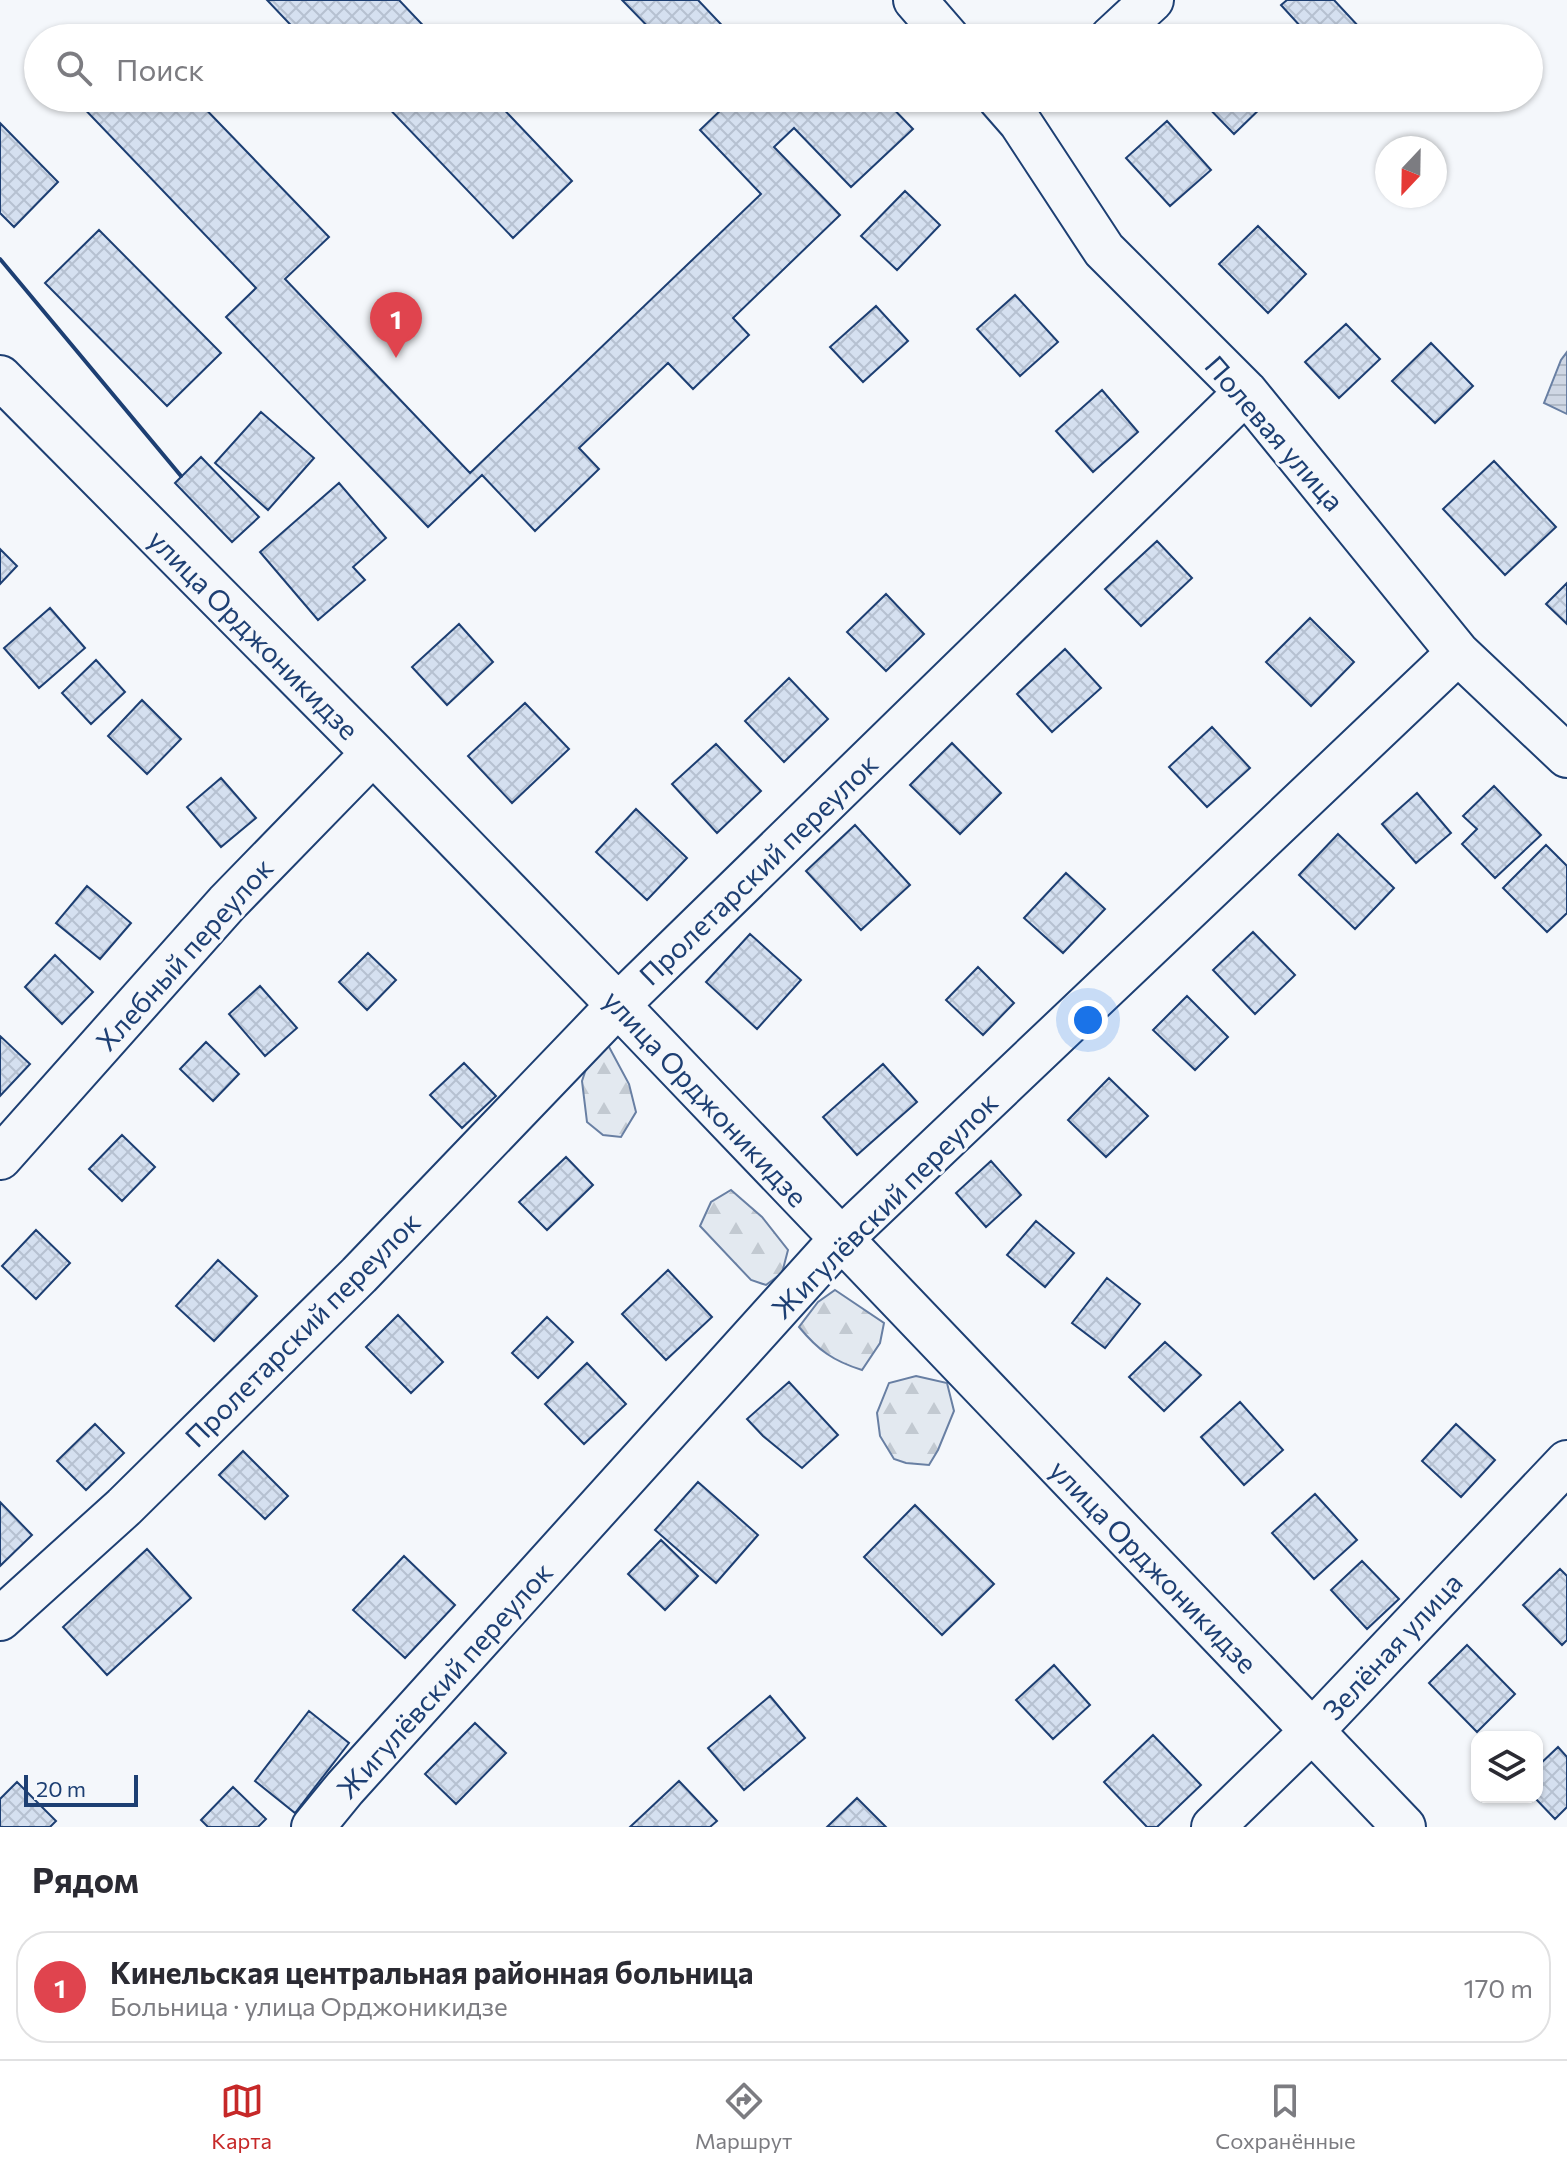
<!DOCTYPE html>
<html lang="ru">
<meta charset="utf-8">
<style>
:root{--surface:#fff;--page:#f2f2f3;--text:#2b2b33;--muted:#7c7c81;--line:#e1e1e2;--accent:#c62828}
body{margin:0;font-family:Commissioner,sans-serif;background:var(--page);color:var(--text)}
.controls{position:absolute;right:24px;bottom:24px;display:grid;overflow:hidden;border-radius:16px;box-shadow:0 2px 6px #0004}
.controls button{width:72px;height:72px;display:grid;place-items:center;padding:0;border:0;border-bottom:2px solid var(--line);background:var(--surface);color:var(--text);font:40px sans-serif}
.compass{position:absolute;left:1375px;top:136px;width:72px;height:72px;border-radius:50%;background:var(--surface);box-shadow:0 2px 6px #0004;rotate:202deg}
.scale{position:absolute;left:24px;bottom:20px;width:114px;box-sizing:border-box;padding-left:8px;border:4px solid #1d3f73;border-top:0;font-size:22px;line-height:28px;white-space:nowrap;color:#1d3f73;-webkit-text-stroke:6px #f4f7fb;paint-order:stroke}
.you{position:absolute;left:1088px;top:1020px;width:28px;height:28px;margin:-20px;border:6px solid #fff;border-radius:50%;background:#1a73e8;box-shadow:0 0 0 12px #1a73e833}
.badge{display:grid;place-items:center;width:52px;height:52px;border-radius:50%;background:var(--accent);color:#fff;font-size:26px;font-weight:700}
.pin{position:absolute;translate:-50% -66px;filter:drop-shadow(0 2px 4px #0008)}
.pin::after{content:'';position:absolute;top:42px;width:28px;height:24px;background:inherit;clip-path:polygon(0 0,100% 0,50% 100%)}
.list{margin:0;padding:0;list-style:none}
h2{display:flex;justify-content:space-between;align-items:center;height:104px;margin:0;padding:0 32px;font-size:34px}
h2 small{font-size:26px;font-weight:400;color:var(--muted)}
.list li{display:grid;grid-template-columns:52px 1fr auto;gap:24px;align-items:center;box-sizing:border-box;height:112px;margin:0 16px 16px;padding:0 16px;border:2px solid var(--line);border-radius:32px}
.list b{display:block;font-size:30px;white-space:nowrap}
.list p{margin:0;font-size:26px;white-space:nowrap;color:var(--muted)}
.list em{font-size:26px;font-style:normal;color:var(--muted)}
.icon{flex:none;width:44px;height:44px;fill:none;stroke:currentColor;stroke-width:2;stroke-linecap:round;stroke-linejoin:round}
.map{position:relative;flex:none;width:1567px;height:1827px;overflow:hidden}
.search{position:absolute;background:var(--surface);box-shadow:0 2px 6px #0004;left:24px;right:24px;top:24px;height:88px;display:flex;align-items:center;gap:20px;box-sizing:border-box;padding:0 28px;border-radius:44px;color:var(--muted);font-size:30px}
.sheet{height:232px;background:var(--surface)}
nav{display:flex;justify-content:space-around;align-items:center;box-sizing:border-box;height:112px;border-top:2px solid var(--line);background:var(--surface);font-size:22px;color:var(--muted)}
nav a{display:grid;justify-items:center;gap:4px}
nav .on{color:var(--accent)}
.map>svg:first-child{display:block}
</style>
<div class="map">
<svg width="1567" height="1827" viewBox="0 0 1567 1827">
<defs>
<pattern id="forest-firs" width="22" height="20" patternUnits="userSpaceOnUse" patternTransform="scale(2)"><rect width="22" height="20" fill="#e3e9f0"/><path d="M5 1l3.5 6h-7zM16 11l3.5 6h-7z" fill="#c2c9d1"/></pattern>
<pattern id="water-rules" width="6" height="5" patternUnits="userSpaceOnUse" patternTransform="scale(2)"><rect width="6" height="5" fill="#cfd7e4"/><path d="M0 2.5h6" fill="none" stroke="#b1bac7"/></pattern>
<pattern id="building-cross-hatch" width="8" height="8" patternUnits="userSpaceOnUse" patternTransform="scale(2)"><rect width="8" height="8" fill="#d5e0f0"/><path d="M0 0l8 8M0 8l8-8" fill="none" stroke="#b6c1d1"/></pattern>
</defs>
<rect width="100%" height="100%" fill="#f4f7fb"/>
<path fill="url(#forest-firs)" stroke="#687fa3" stroke-width="2" d="M608,1045l21,39 7,28 -15,25 -18,-2 -16,-13 -5,-41 10,-30z
M731,1190l31,27 26,33 -6,23 -16,12 -15,-5 -51,-54 11,-24z
M835,1290l49,33 -4,20 -18,27c-29,-9 -44,-20 -63,-43l19,-25z
M916,1376l31,7 7,28 -16,39 -9,15 -23,-2 -12,-4 -14,-23 -3,-23 12,-30z"/>
<path fill="url(#water-rules)" stroke="#687fa3" stroke-width="2" d="M1567,352v62l-23,-11 17,-43z"/>
<path fill="url(#building-cross-hatch)" stroke="#1d3f73" stroke-width="2" d="M267,0h132l36,38h-113l-7,-8 -8,8h-4z
M622,0h76l36,38h-75z
M1287,0h47l26,28 -11,10h-38l-30,-33z
M74,98h121l134,139 -44,42 185,194 291,-279 -61,-64 24,-23 -8,-9h167l30,31 -62,58 -57,-59 -20,19 66,68 -107,103 16,17 -56,54 -25,-26 -89,85 20,21 -64,62 -53,-56 -54,52 -202,-210 30,-29z
M379,98h114l79,83 -59,57z
M1199,98h72l-37,36z
M1167,121l44,49 -41,36 -44,-48z
M0,123l58,59 -44,45 -14,-14z
M905,191l35,34 -43,45 -36,-34z
M1258,226l48,48 -38,39 -49,-49z
M99,230l122,123 -54,53 -122,-123z
M1015,295l43,47 -38,34 -43,-47z
M876,306l32,35 -45,41 -33,-35z
M1346,324l34,35 -41,39 -34,-36z
M1431,343l42,43 -38,37 -43,-42z
M1102,390l36,42 -45,40 -37,-41z
M261,412l53,46 -46,52 -53,-47z
M201,457l58,60 -27,25 -57,-59z
M1494,461l62,66 -51,48 -62,-66z
M339,483l47,55 -33,29 12,13 -47,40 -58,-68z
M1157,541l35,37 -51,48 -36,-37z
M0,549l17,17 -17,18z
M1567,583v41l-21,-20z
M886,594l38,40 -38,37 -39,-39z
M50,608l35,40 -46,40 -35,-40z
M1310,618l44,44 -43,44 -45,-44z
M459,624l34,38 -46,43 -35,-38z
M1065,649l36,39 -49,44 -35,-38z
M96,660l29,32 -34,32 -29,-31z
M789,678l39,41 -44,43 -39,-41z
M142,700l39,39 -34,35 -39,-38z
M525,703l44,46 -57,54 -44,-47z
M1212,727l38,41 -43,39 -38,-40z
M952,743l49,50 -41,41 -50,-49z
M716,744l45,47 -44,42 -45,-49z
M221,778l35,40 -35,29 -34,-40z
M1494,786l47,49 -46,43 -33,-34 15,-15 -14,-13z
M1417,793l34,40 -35,30 -34,-39z
M636,809l51,49 -40,42 -51,-48z
M855,825l55,60 -49,45 -55,-59z
M1338,834l56,54 -39,41 -56,-54z
M1546,845l21,21v47l-20,19 -44,-44z
M1066,873l39,36 -42,44 -39,-35z
M87,886l44,37 -31,36 -44,-36z
M1253,932l42,43 -40,39 -42,-44z
M750,934l51,46 -44,49 -51,-47z
M368,953l28,27 -29,30 -28,-28z
M55,955l38,37 -31,32 -37,-37z
M978,967l36,36 -31,32 -37,-35z
M260,986l37,42 -32,28 -36,-42z
M1187,996l41,41 -33,33 -42,-40z
M0,1036l30,28 -30,32z
M206,1042l33,32 -26,27 -33,-32z
M464,1063l32,33 -34,32 -32,-33z
M883,1064l34,38 -60,53 -34,-38z
M1109,1078l39,38 -42,41 -38,-37z
M122,1135l33,32 -33,34 -33,-32z
M566,1157l27,28 -46,45 -28,-28z
M991,1161l30,34 -35,32 -30,-34z
M1036,1221l38,32 -29,34 -38,-32z
M36,1230l34,33 -34,36 -34,-33z
M218,1260l39,36 -43,45 -38,-35z
M668,1270l44,47 -46,43 -44,-46z
M1107,1278l33,26 -35,44 -33,-25z
M398,1315l45,47 -32,31 -45,-46z
M547,1317l26,25 -35,36 -26,-25z
M1165,1342l36,33 -37,36 -35,-34z
M587,1363l39,41 -42,40 -39,-40z
M789,1382l49,53 -36,33 -39,-32 -16,-17z
M1240,1402l43,48 -39,35 -43,-48z
M95,1424l29,29 -38,37 -29,-29z
M1456,1424l39,36 -34,37 -39,-36z
M243,1451l45,45 -23,23 -46,-44z
M698,1482l60,53 -42,48 -61,-53z
M1315,1494l42,46 -43,39 -42,-46z
M0,1502l32,33 -32,31z
M915,1505l79,79 -52,51 -78,-78z
M661,1540l37,36 -33,34 -37,-36z
M147,1549l44,49 -84,77 -44,-48z
M404,1556l51,49 -50,53 -52,-48z
M1362,1561l37,38 -32,30 -36,-39z
M1560,1569l7,7v64l-5,5 -39,-40z
M1467,1645l48,49 -38,38 -48,-49z
M1054,1665l36,40 -37,34 -37,-39z
M770,1696l35,42 -61,52 -36,-42z
M309,1711l40,32 -54,70 -40,-32z
M475,1723l31,30 -50,51 -31,-30z
M1153,1735l48,50 -44,42h-10l-43,-45z
M1558,1747l9,10v50l-12,12 -21,-22h3v-30z
M679,1781l38,40 -7,6h-80z
M17,1782l39,39 -6,6h-50v-28z
M233,1787l33,32 -8,8h-50l-7,-7z
M857,1798l29,29h-59z"/>
<g fill="none" stroke-linecap="round" stroke-linejoin="round">
<defs>
<path id="minor" d="M915,0l33,38
M1111,38l41,-38
M999,98l21,24 84,128 142,142 212,261 109,103
M0,377l373,376 245,252 786,822
M0,1158l227,-255 146,-150
M0,1619l124,-112 235,-232 259,-270 628,-613
M313,1827l32,-39 495,-548 618,-587
M1213,1827l100,-97 254,-268"/>
</defs>
<use href="#minor" stroke="#1d3f73" stroke-width="46"/>
<use href="#minor" stroke="#f4f7fb" stroke-width="42"/>
<path stroke="#1d3f73" stroke-width="4" d="M0,259l181,217"/>
</g>
<g text-anchor="middle" dominant-baseline="central" stroke-width="6" stroke-linejoin="round" paint-order="stroke">
<g font-size="28" fill="#1d3f73" stroke="#f4f7fb">
<text transform="translate(1275 433) rotate(49)">Полевая улица</text>
<text transform="translate(254 634) rotate(45)">улица Орджоникидзе</text>
<text transform="translate(758 869) rotate(-44)">Пролетарский переулок</text>
<text transform="translate(184 954) rotate(-48)">Хлебный переулок</text>
<text transform="translate(706 1098) rotate(47)">улица Орджоникидзе</text>
<text transform="translate(884 1205) rotate(-45)">Жигулёвский переулок</text>
<text transform="translate(302 1329) rotate(-45)">Пролетарский переулок</text>
<text transform="translate(1154 1566) rotate(46)">улица Орджоникидзе</text>
<text transform="translate(1392 1646) rotate(-47)">Зелёная улица</text>
<text transform="translate(444 1680) rotate(-48)">Жигулёвский переулок</text>
</g>
</g>
</svg>
<div class="controls">
<button><svg class="icon" aria-label="layers" viewBox="0 0 24 24"><path d="M12 4l9 5-9 5-9-5zM3 14l9 5 9-5"/></svg></button>
</div>
<svg class="compass" viewBox="-18 -18 36 36"><path d="M0-13l5 13h-10z" fill="#e53935"/><path d="M0 13l5-13h-10z" fill="#7c7c81"/></svg>
<div class="scale">20 m</div>
<div class="you"></div>
<div class="pin badge" style="left:396px;top:358px;background:#e0444e">1</div>
<div class="search"><svg class="icon" aria-label="search" viewBox="0 0 24 24"><circle cx="10" cy="10" r="6"/><path d="M15 15l6 6"/></svg>Поиск</div>
</div>
<section class="sheet">
<h2>Рядом<small></small></h2>
<ul class="list">
<li><span class="badge" style="background:#e0444e">1</span><div><b>Кинельская центральная районная больница</b><p>Больница · улица Орджоникидзе</p></div><em>170 m</em></li>
</ul>
</section>
<nav>
<a class="on"><svg class="icon" aria-label="map" viewBox="0 0 24 24"><path d="M3 6l6-2 6 2 6-2v14l-6 2-6-2-6 2zM9 4v14M15 6v14"/></svg>Карта</a>
<a><svg class="icon" aria-label="directions" viewBox="0 0 24 24"><path d="M12 3l9 9-9 9-9-9zM9 14v-3h6M13 9l2 2-2 2"/></svg>Маршрут</a>
<a><svg class="icon" aria-label="saved" viewBox="0 0 24 24"><path d="M7 4h10v16l-5-4-5 4z"/></svg>Сохранённые</a>
</nav>
